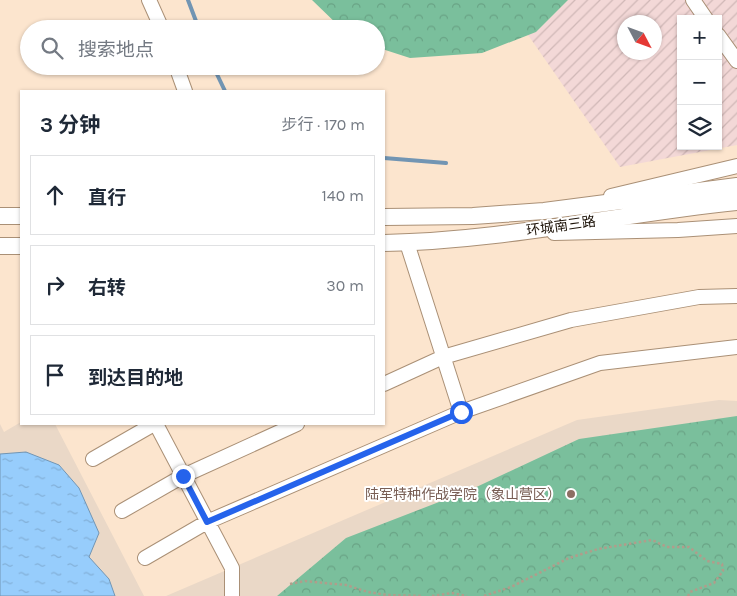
<!DOCTYPE html>
<html lang="zh">
<meta charset="utf-8">
<style>
:root{--surface:#fff;--page:#f6f6f7;--text:#1f2937;--muted:#747a83;--line:#e0e1e3}
body{margin:0;font-family:Karla,"Noto Sans SC",sans-serif;background:var(--page);color:var(--text)}
.controls{position:absolute;right:15px;top:15px;display:grid;overflow:hidden;border-radius:0px;box-shadow:0 1px 4px #0004}
.controls button{width:45px;height:45px;display:grid;place-items:center;padding:0;border:0;border-bottom:1px solid var(--line);background:var(--surface);color:var(--text);font:25px sans-serif}
.compass{position:absolute;left:617px;top:15px;width:45px;height:45px;border-radius:50%;background:var(--surface);box-shadow:0 1px 4px #0004;rotate:131deg}
.stop{position:absolute;width:15px;height:15px;margin:-11px;border:4px solid #2563eb;border-radius:50%;background:#fff}
.stop.end{background:#2563eb;border-color:#fff;box-shadow:0 1px 5px #0008}
.list{margin:0;padding:0;list-style:none}
h2{display:flex;justify-content:space-between;align-items:center;height:65px;margin:0;padding:0 20px;font-size:21px}
h2 small{font-size:16px;font-weight:400;color:var(--muted)}
.list li{display:grid;grid-template-columns:32px 1fr auto;gap:15px;align-items:center;box-sizing:border-box;height:80px;margin:0 10px 10px;padding:0 10px;border:1px solid var(--line);border-radius:0px}
.list b{display:block;font-size:19px;white-space:nowrap}
.list em{font-size:16px;font-style:normal;color:var(--muted)}
.icon{flex:none;width:28px;height:28px;fill:none;stroke:currentColor;stroke-width:2;stroke-linecap:round;stroke-linejoin:round}
.map{position:relative;flex:none;width:737px;height:596px;overflow:hidden}
.search{position:absolute;background:var(--surface);box-shadow:0 1px 4px #0004;left:20px;top:20px;width:365px;height:55px;display:flex;align-items:center;gap:12px;box-sizing:border-box;padding:0 18px;border-radius:28px;color:var(--muted);font-size:19px}
.panel{position:absolute;background:var(--surface);box-shadow:0 1px 4px #0004;left:20px;top:90px;width:365px;height:335px;border-radius:0px}
.map>svg:first-child{display:block}
</style>
<div class="map">
<svg width="737" height="596" viewBox="0 0 737 596">
<defs>
<pattern id="industrial-furrows" width="10" height="10" patternUnits="userSpaceOnUse" patternTransform="scale(1.25)"><rect width="10" height="10" fill="#f3d8d7"/><path d="M-1 1l2-2M0 10L10 0M9 11l2-2" fill="none" stroke="#d0b8b7"/></pattern>
<pattern id="forest-crowns" width="20" height="18" patternUnits="userSpaceOnUse" patternTransform="scale(1.25)"><rect width="20" height="18" fill="#7abf9c"/><path d="M2 6a3 3 0 1 1 6 0M12 15a3 3 0 1 1 6 0" fill="none" stroke="#69a385"/></pattern>
<pattern id="water-ripples" width="26" height="14" patternUnits="userSpaceOnUse" patternTransform="scale(1.25)"><rect width="26" height="14" fill="#97cdfc"/><path d="M2 4q2-2 4 0t4 0M15 11q2-2 4 0t4 0" fill="none" stroke="#82afd7"/></pattern>
</defs>
<rect width="100%" height="100%" fill="#fce5ce"/>
<path fill="url(#industrial-furrows)" fill-rule="evenodd" d="M568,0h169v145l-117,22 -92,-132 8,-3zM681,19h37v127h-37zM624,22h30v30h-30z"/>
<path fill="#ead8c7" d="M719,400l18,1v195h-571l411,-176z
M21,422v2h34l89,172h-144v-172l4,8z"/>
<path fill="url(#forest-crowns)" d="M312,0h256l-32,32 -54,21 -72,5 -34,-11v-18h-34z
M737,416v180h-460l69,-58 124,-48 109,-51z"/>
<path fill="url(#water-ripples)" stroke="#7295b3" d="M26,452l33,13 20,23 20,45 -10,24 20,22 6,17h-115v-142z"/>
<g fill="none" stroke-linecap="round" stroke-linejoin="round">
<path stroke="#7295b3" stroke-width="4" d="M188,0l11,29
M213,66l12,25
M384,158l62,5"/>
<defs>
<path id="minor" d="M149,0l13,29
M693,0l13,19
M718,35l19,26
M176,66l9,25
M611,196l126,-30
M554,233l124,-3 59,-4
M407,243l54,169
M384,384l59,-27 128,-37 128,-23 38,-1
M156,424l76,144v28
M93,459l61,-35
M122,511l61,-35 114,-52
M145,558l62,-36 254,-110 139,-49 137,-16"/>
<path id="major" d="M0,216h21
M384,217l89,-1 71,-5 193,-25
M384,243c119,-2 235,-29 353,-41
M0,246h21"/>
</defs>
<use href="#minor" stroke="#aa9076" stroke-width="16"/>
<use href="#major" stroke="#aa9076" stroke-width="18"/>
<path stroke="#b09d8b" stroke-width="2.5" stroke-dasharray="2.5 2.5" stroke-linecap="butt" d="M290,584l15,-3 41,4 22,7 19,3 36,1
M432,596l20,-3 15,3
M484,596l27,-9 58,-29 29,-9 54,-9 15,7h22l18,14 15,3 1,7 -9,12 -24,9 -2,4"/>
<use href="#minor" stroke="#fff" stroke-width="14"/>
<use href="#major" stroke="#fff" stroke-width="16"/>
</g>
<g fill="none" stroke-linecap="round" stroke-linejoin="round">
<path stroke="#2563eb" stroke-width="6" d="M183,476l24,46 254,-110"/>
</g>
<circle fill="#8d6e63" stroke="#fff" stroke-width="2" cx="571" cy="494" r="5"/>
<g text-anchor="middle" dominant-baseline="central" stroke-width="4" stroke-linejoin="round" paint-order="stroke">
<g font-size="14" fill="#1d1309" stroke="#fff">
<text transform="translate(561 226) rotate(-8)">环城南三路</text>
</g>
<g font-size="14" fill="#785e54" stroke="#fff" text-anchor="end">
<text x="561" y="494">陆军特种作战学院（象山营区）</text>
</g>
</g>
</svg>
<div class="controls">
<button>+</button>
<button>−</button>
<button><svg class="icon" aria-label="layers" viewBox="0 0 24 24"><path d="M12 4l9 5-9 5-9-5zM3 14l9 5 9-5"/></svg></button>
</div>
<svg class="compass" viewBox="-18 -18 36 36"><path d="M0-13l5 13h-10z" fill="#e53935"/><path d="M0 13l5-13h-10z" fill="#747a83"/></svg>
<div class="stop" style="left:461px;top:412px"></div>
<div class="stop end" style="left:183px;top:476px"></div>
<div class="search"><svg class="icon" aria-label="search" viewBox="0 0 24 24"><circle cx="10" cy="10" r="6"/><path d="M15 15l6 6"/></svg>搜索地点</div>
<section class="panel">
<h2>3 分钟<small>步行 · 170 m</small></h2>
<ul class="list">
<li><svg class="icon" aria-label="ahead" viewBox="0 0 24 24"><path d="M12 20V5M6 11l6-6 6 6"/></svg><div><b>直行</b></div><em>140 m</em></li>
<li><svg class="icon" aria-label="right" viewBox="0 0 24 24"><path d="M7 20v-9h11M14 6l5 5-5 5"/></svg><div><b>右转</b></div><em>30 m</em></li>
<li><svg class="icon" aria-label="arrive" viewBox="0 0 24 24"><path d="M6 21V4h12l-3 4 3 4H6"/></svg><div><b>到达目的地</b></div></li>
</ul>
</section>
</div>
